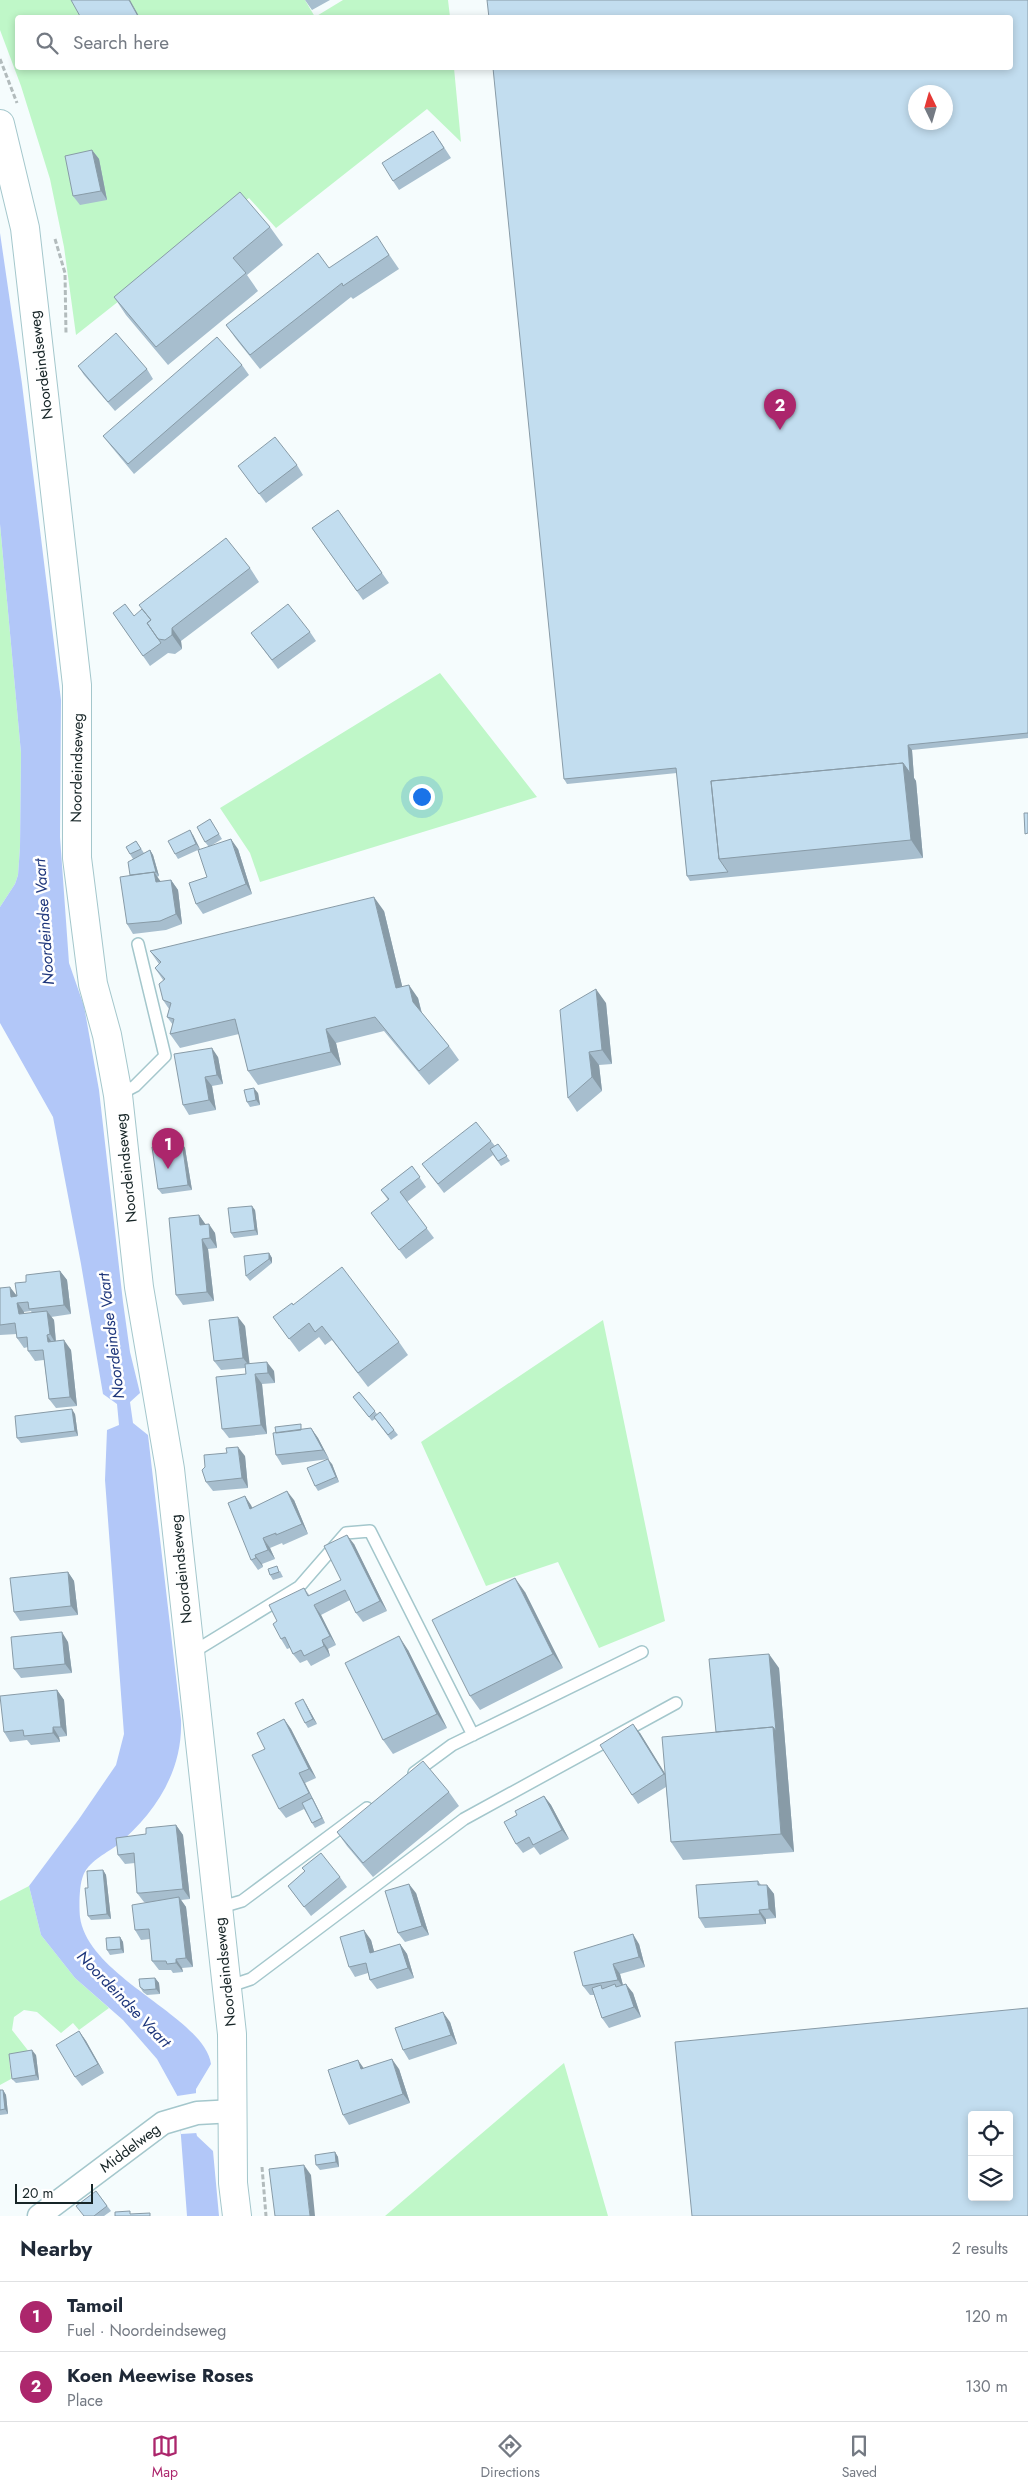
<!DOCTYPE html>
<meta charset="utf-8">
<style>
:root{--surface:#fff;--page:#f6f6f7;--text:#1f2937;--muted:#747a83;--line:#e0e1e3;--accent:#ac266c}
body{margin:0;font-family:Jost,sans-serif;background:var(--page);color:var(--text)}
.controls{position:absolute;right:15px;bottom:15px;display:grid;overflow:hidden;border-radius:5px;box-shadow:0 2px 8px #0003}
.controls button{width:45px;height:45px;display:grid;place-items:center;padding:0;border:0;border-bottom:1px solid var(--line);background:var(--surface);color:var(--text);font:25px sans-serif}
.compass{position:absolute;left:908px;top:85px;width:45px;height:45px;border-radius:50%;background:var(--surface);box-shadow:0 2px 8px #0003;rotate:355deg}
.scale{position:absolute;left:15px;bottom:12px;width:78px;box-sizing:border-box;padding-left:5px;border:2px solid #172527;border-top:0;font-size:14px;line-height:18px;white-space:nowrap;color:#172527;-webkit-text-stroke:4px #fff;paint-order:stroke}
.you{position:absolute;left:421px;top:796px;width:18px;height:18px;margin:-12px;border:4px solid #fff;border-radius:50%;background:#1a73e8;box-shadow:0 0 0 8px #1a73e833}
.badge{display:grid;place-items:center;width:32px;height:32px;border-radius:50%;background:var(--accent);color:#fff;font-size:16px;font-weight:700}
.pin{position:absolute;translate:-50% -41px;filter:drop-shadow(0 1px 2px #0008)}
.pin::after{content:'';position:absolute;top:26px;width:18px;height:15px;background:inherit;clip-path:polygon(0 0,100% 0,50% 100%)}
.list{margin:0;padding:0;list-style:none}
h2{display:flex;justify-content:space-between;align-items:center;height:65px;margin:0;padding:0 20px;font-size:21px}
h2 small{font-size:16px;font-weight:400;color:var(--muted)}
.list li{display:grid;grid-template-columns:32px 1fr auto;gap:15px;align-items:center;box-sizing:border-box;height:70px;padding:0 20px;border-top:1px solid var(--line)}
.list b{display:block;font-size:19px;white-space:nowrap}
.list p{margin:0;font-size:16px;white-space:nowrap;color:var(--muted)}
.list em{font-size:16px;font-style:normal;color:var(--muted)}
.icon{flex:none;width:28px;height:28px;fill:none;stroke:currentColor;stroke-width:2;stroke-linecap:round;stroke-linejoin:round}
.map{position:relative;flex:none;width:1028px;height:2216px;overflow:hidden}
.search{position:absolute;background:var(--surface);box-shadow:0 2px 8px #0003;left:15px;right:15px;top:15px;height:55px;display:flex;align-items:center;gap:12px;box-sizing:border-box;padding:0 18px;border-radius:5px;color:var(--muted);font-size:19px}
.sheet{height:205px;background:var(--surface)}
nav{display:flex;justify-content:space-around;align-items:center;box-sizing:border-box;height:70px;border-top:1px solid var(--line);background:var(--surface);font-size:14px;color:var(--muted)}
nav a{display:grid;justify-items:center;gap:2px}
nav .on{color:var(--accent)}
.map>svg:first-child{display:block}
</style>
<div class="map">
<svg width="1028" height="2216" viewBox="0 0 1028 2216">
<rect width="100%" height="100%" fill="#f5fcfd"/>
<path fill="#bff7c8" d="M0,0h305l10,17 28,-17h105l2,17 -432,1v50h436l7,74 -34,-33 -151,119 -27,-30 -173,137 -12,-88 -14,-68 -29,-93 -21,-56z
M0,524l21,229 -1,94 -2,28 -3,9 -15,23z
M440,673l97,124 -277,85 -10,-29 -30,-45z
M603,1320l62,301 -66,27 -41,-86 -72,24 -65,-144z
M29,1886l12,49 34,43 34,30 -30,22 -6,-7 -12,10 -24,-21 -13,-2 -10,7 -2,13 18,23 -21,3 2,23 -11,6v-184z
M564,2063l44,153h-223z"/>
<path fill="#b2c7f8" d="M0,233l22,151 39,316 -1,137 9,126 15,43 15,84 24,212 7,50 10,41 -10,9 3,21 15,12 33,285c2,51 -26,94 -65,126 -11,8 -28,16 -33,30 -4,10 -4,31 -3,41 8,61 124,99 131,147l-15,25v43l1,4 16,15 6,65h-32l-9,-119 -21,-38 -34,-39 -48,-42 -34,-43 -12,-49 50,-67 37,-54 8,-31 -19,-254 2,-50 12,-5 -2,-21 -14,-10 -22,-130 -28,-147 -53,-94v-116l15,-23 3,-9 2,-28 1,-94 -21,-229z"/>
<path fill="#f5fcfd" d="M197,2093v40l-16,1 -4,-38z"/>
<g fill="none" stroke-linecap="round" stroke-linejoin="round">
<defs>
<path id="lane" d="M118,1095l17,-9 30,-30 -27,-112
M190,1654l109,-67 47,-54 24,-2 103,204
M414,1773l38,-28 190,-93
M218,1908l24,-7 125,-93
M227,1987l24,-8 213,-160 212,-116"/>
<path id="street" d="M39,2216l124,-93 34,-10 37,-2"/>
<path id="secondary" d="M0,124l25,104 52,457v173l16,126 14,51 11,60 21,192 31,182 62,565 1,149 4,33"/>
</defs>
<use href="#lane" stroke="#a4c7cc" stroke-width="14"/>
<use href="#street" stroke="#a4c7cc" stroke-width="25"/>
<use href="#secondary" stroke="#a4c7cc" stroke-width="30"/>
<path stroke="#b2bbbc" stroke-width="3" stroke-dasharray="5 2.5" stroke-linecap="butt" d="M0,59l17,44
M55,239l10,34 1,61
M262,2167l4,49"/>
<use href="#lane" stroke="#fff" stroke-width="11"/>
<use href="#street" stroke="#fff" stroke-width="22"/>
<use href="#secondary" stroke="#fff" stroke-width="28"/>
</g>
<path fill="#a7bece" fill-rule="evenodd" d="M305,0h25l-18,10z
M1028,0v738l-116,12 2,28 2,3 7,77 -233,23 -3,-5 -10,-103 -110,11 -3,-5z
M440,141l11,17 -52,32 -6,-9z
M92,150l7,9 8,41 -27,5 -7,-9z
M270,227l13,18 -36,30 11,16 -90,74 -42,-50 -12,-18z
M386,250l13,19 -46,30 -2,-2 -91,72 -24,-30 -10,-14 103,-57z
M242,365l7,10 -115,99 -24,-29 -7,-9z
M78,366l69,3 6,10 -38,32 -31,-36z
M297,465l6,10 -37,28 -28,-37z
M338,510l51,73 -26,17 -51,-72z
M250,568l9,14 -78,59 1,8 -7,5 -7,-1 -18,13 -37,-53 21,3z
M310,632l6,9 -38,28 -27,-36z
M210,819l12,20 -13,8 29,2 14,45 -49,20 -7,-10 11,-27 2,-30 -4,-5z
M193,835l7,14 -22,10 -3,-5z
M136,841l8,12 6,-3 3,5 6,21 -2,1 4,5 10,-2 7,10 4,34 -16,6 -33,4 -6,-10 3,-48 3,-17 -3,-5z
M384,911l18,75 16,12 4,15 27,33 10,14 -30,25 -45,-54 -48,12 5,22 -83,20 -10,-14 -9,-37 -59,14 -10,-14 3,-9 -6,-8 2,-8 -6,-9v-20l-8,-12 4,-4 -9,-13z
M606,1003l6,61 -13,1 3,26 -25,21 -9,-14z
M218,1057l5,27 -11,2 4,24 -27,5 -6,-10z
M258,1093l2,12 -10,2 -3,-5z
M491,1141l4,5 3,-2 12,17 -9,5 -8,-11 -49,38 -22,-29z
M182,1143l3,5 7,42 -30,4 -4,-5z
M412,1166l14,21 -19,15 27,36 -28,21 -35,-46 17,-13 -7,-10z
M255,1210l3,25 -24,3 -3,-5z
M199,1215l6,9 10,9 2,15 -9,1 6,52 -31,4 -7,-10z
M269,1253l3,5v5l-22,18 -4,-5z
M60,1271l7,9 4,34 -20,3 3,3 2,21 15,9 6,56 -21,2 -7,-9 -5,-39 -9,1 -7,-10v-4l-4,1 -7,-10v-4l-17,1v-47l16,7 10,-13zM31,1311l1,2h-8v-1z
M293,1305l106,37 9,13 -40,32 -36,-47 -7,5 -6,-8 -20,15 -26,-35z
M245,1326l4,38 25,7 1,12 -13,1 5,50 -38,4 -7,-9 24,-55 -1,-6 -24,2 -7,-9z
M359,1392l18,22 3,-2 18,23 -7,5 -16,-21 -3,2 -19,-24z
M75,1414l3,22 -57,7 -4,-5z
M311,1428l7,10 11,21 -47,6 -6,-10 28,-26z
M245,1456l3,32 -35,3 -7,-9z
M332,1464l7,18 -21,9 -3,-5z
M245,1496l7,12 42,-8 14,34 -25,11 -1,-2 -12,5 5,11 -13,5 1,3 -5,3 -7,-10z
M354,1544l33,67 -24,11 -7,-9 -6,-13 -29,15 15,30 -8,4 2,7 -19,10 -4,-6 -7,3 -7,-9 -3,-6 -3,1 -6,-10 -4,-18 27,-33 6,8 31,-16z
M280,1571l3,6 -10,3 -3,-5z
M68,1572l6,9 4,34 -58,6 -6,-9z
M525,1592l38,76 -83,42 -10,-14z
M68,1642l4,31 -51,5 -7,-9z
M408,1650l39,78 -54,26 -10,-14z
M779,1668l15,184 -111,8 -12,-18 -5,-55 -28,17 -6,-9 8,-62 25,41 51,-42z
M57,1690l7,10 3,36 -8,1 1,5 -29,3 -4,-5 -17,2 -6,-10z
M306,1704l11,20 -9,4 -3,-5z
M284,1719l7,10 25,49 -11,5 20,40 -10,5 -3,-5 -8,-14 -18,9 -7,-9 -14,-60z
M449,1792l10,14 -86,71 -26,-31 -10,-14z
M544,1796l7,9 18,34 -29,16 -6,-8 -11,6 -7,-9 1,-29z
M176,1825l7,10 7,64 -9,1 5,7 7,60 -11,1 1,4 -10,1 -2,-3h-12l-7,-9 -2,-22 -9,1 -6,-10 12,-27 -3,-1 -7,-9 -2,-30 -10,1 -7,-9 28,-21z
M103,1870l3,5 5,44 -20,1 -3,-4v-28z
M305,1871l35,6 7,10 -36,29 -23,-30z
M758,1881l3,4h6l7,9 2,24 -10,1v5l-61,4 -6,-10z
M416,1893l13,42 -24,7 -7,-9z
M120,1937l3,5 1,11 -14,2 -3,-5z
M371,1940l3,12 26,-8 7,10 7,24 -37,11 -7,-9 -2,-7 -13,4 -6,-10z
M639,1944l6,23 -25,7 3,11 10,8 8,24 -32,11 -7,-10 -8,-23h-4l-7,-9z
M155,1978l4,5 1,11 -13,1 -4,-3 -3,-5z
M450,2022l7,22 -48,16 -6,-10z
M79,2031l7,10 18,32 -22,13 -7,-9z
M36,2055l3,25 -23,3 -4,-4z
M399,2069l11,34 -61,22 -6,-10z
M0,2090h3l3,5 2,19 -8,1z
M335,2152l3,5 1,10 -19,3 -4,-5z
M96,2191l15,20 -7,5h-21z"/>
<path fill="#889ba7" d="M129,0h1l10,18h-1z
M92,150l7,9 8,41 -6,-9z
M172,628l9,13 1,8 -10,-14z
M908,745l4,5 2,28 2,3 7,77 -12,-18 -8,-77z
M190,830l3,5 7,14 -4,-5z
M231,839l7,10 14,45 -6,-10z
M150,850l3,5 6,21 -3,-4z
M154,872l7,10h-5z
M171,880l7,10 4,34 -6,-10z
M374,897l10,14 22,91 -10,-14z
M409,985l9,13 4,17 -9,-13z
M596,989l10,14 6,61 -10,-14z
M326,1029l10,14 5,22 -10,-13z
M212,1048l6,9 5,27 -6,-9z
M589,1052l10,13 3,26 -10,-14z
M205,1077l7,9 4,24 -7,-10z
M254,1088l4,5 2,12 -4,-5z
M182,1143l3,5 7,42 -4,-5z
M252,1206l3,4 3,25 -3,-5z
M199,1215l7,10h-6z
M209,1224l6,9 2,15 -7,-10z
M202,1239l6,10 6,52 -7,-9z
M269,1253l3,5v5l-3,-4z
M60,1271l7,9 4,34 -7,-9z
M10,1287l7,9 1,7 6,9 1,12 -6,-10 -8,-17z
M47,1311l7,9 2,24 -6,-10z
M238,1317l7,9 5,41 -7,-9z
M47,1335l6,9 -5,-2z
M64,1340l7,10 6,56 -7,-9z
M267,1362l7,9 1,12 -7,-10z
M255,1374l7,10 5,50 -6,-9z
M72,1409l3,5 3,22 -3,-5z
M311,1428l7,10 11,21 -6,-9z
M238,1447l7,9 3,32 -6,-10z
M328,1459l4,5 7,18 -3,-5z
M287,1491l7,9 14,34 -6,-10z
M245,1496l6,9 6,13 -7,-9z
M347,1535l7,9 33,67 -7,-10z
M263,1538l7,10 5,11 -7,-9z
M255,1555l7,9 1,3 -7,-9z
M68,1572l6,9 4,34 -7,-9z
M515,1578l10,14 38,76 -10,-14z
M314,1605l7,10 15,30 -6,-9z
M62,1632l6,10 4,31 -7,-9z
M399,1636l9,14 39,78 -10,-14z
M322,1640l6,9 2,7 -6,-10z
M769,1654l10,14 15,184 -13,-18 -8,-107z
M57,1690l7,10 3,36 -6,-9z
M303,1699l3,5 11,20 -4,-5z
M284,1719l7,10 25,49 -7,-9z
M633,1724l7,9 31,50 -7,-9z
M53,1727l6,10 1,5 -7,-9z
M299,1773l6,10 20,40 -3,-5z
M544,1796l7,9 18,34 -7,-9z
M176,1825l7,10 7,64 -7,-10z
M103,1870l3,5 5,44 -4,-5z
M409,1884l7,9 13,42 -7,-9z
M767,1885l7,9 2,24 -7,-9z
M179,1897l7,10 7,60 -7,-9z
M759,1910l7,9v5l-6,-10z
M364,1930l7,10 6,22 -7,-9z
M633,1934l6,10 6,23 -6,-10z
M120,1937l3,5 1,11 -3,-4z
M400,1944l7,10 7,24 -6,-10z
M176,1959l6,9 1,4 -7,-9z
M613,1964l7,10 4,15 -6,-9z
M155,1978l4,5 1,11 -4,-5z
M626,1984l7,9 8,24 -7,-10z
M443,2012l7,10 7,22 -6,-9z
M79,2031l7,10 18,32 -6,-9z
M32,2050l4,5 3,25 -3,-5z
M392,2059l7,10 11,34 -7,-9z
M358,2060l7,10 -4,-1z
M3,2090l3,5 2,19 -3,-5z
M335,2152l3,5 1,10 -3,-5z
M304,2165l7,10 4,41h-5z"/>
<path fill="#c2ddef" stroke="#889ba7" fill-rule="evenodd" d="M71,0h58l10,18h-58z
M487,0h541v733l-120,12 2,28 -7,-10 -192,18 8,78 9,13 -41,4 -11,-108 -112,11 -71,-711h517v-50h-521zM916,92h30v30h-30z
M433,131l11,17 -51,33 -11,-18z
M92,150l9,41 -28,5 -8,-40z
M240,192l30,35 -37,31 13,15 -90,74 -42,-50z
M377,236l12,19 -46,31 -1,-3 -92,72 -24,-30 92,-72 11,15z
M116,333l31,36 -39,33 -30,-36z
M217,337l25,28 -114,99 -25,-28z
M275,437l22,28 -38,29 -21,-28z
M338,510l44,63 -25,18 -45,-63z
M226,538l24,30 -78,60v7l-7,5 -7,-1 -11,-16 4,-3 -12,-15z
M125,604l9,12 8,-7 9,11 -4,3 14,20 -18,13 -30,-43z
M288,604l22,28 -38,28 -21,-27z
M903,763l8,77 -192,19 -8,-78z
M1024,813h4v20l-3,1z
M210,819l9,15 -14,8 -8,-15z
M190,830l6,14 -21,10 -7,-13z
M231,839l15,45 -50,20 -7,-21 18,-6 -9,-27z
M136,841l5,8 -11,5 -4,-7z
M150,850l6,22 -26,3 -2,-13z
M154,872l2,10 15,-2 5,34 -16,7 -33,3 -7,-47z
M374,897l22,91 13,-3 4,17 36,44 -30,25 -44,-54 -49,12 5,23 -83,19 -13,-52 -65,15 4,-15 -7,-2 4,-14 -8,-3 -4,-16 6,-5 -10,-11 6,-6 -11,-11z
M596,989l6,61 -13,2 3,25 -24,21 -8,-88z
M212,1048l5,27 -12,2 4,23 -26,5 -9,-51z
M254,1088l2,12 -9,2 -3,-12z
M476,1122l15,19 -53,43 -16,-20z
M182,1143l6,42 -30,4 -6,-42z
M498,1144l9,12 -9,5 -8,-12z
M412,1166l8,11 -20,15 27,36 -28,22 -28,-37 18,-14 -8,-9z
M252,1206l3,24 -24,3 -3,-25z
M199,1215l1,10 9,-1 1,14 -8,1 5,53 -31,3 -7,-77z
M269,1253v6l-23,17 -2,-20z
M342,1267l57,75 -41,31 -36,-47 -7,6 -6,-9 -20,16 -16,-22 19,-14 1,2z
M60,1271l4,34 -35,4 -1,-7 -11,1 2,11 28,-3 3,23 -3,1 1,7 16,-2 6,57 -21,2 -6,-49 -15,1 -1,-14 -10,1 -2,-15 -15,2v-37l10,-1 1,10 6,-1 -2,-13 11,-1v-7z
M238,1317l5,41 -29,3 -5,-41z
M267,1362l1,11 -13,1 6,51 -39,4 -6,-52 30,-3 -1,-10z
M359,1392l16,19 -6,6 -16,-20z
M72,1409l3,22 -58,7 -2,-22z
M380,1412l14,18 -6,5 -14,-18z
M301,1424v6l-25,3 -1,-6z
M311,1428l12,22 -47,5 -3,-22z
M238,1447l4,31 -36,4 -4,-12 3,-3 -1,-12 23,-2 -1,-5z
M328,1459l8,18 -21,9 -8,-18z
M287,1491l15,33 -26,11v-2l-13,5 5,12 -13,5 1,3 -5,2 -23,-57 17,-7 5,13z
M347,1535l33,66 -24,12 -11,-23 -31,15 16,31 -8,4 2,6 -20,10 -3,-6 -8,4 -8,-17 -4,2 -8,-15 4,-3 -8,-16 35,-17 4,8 33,-16 -17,-34z
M277,1566l2,6 -9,3 -2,-6z
M68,1572l3,34 -57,6 -4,-34z
M515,1578l38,76 -83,42 -38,-76z
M62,1632l3,32 -51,5 -3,-32z
M399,1636l38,78 -54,26 -38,-77z
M769,1654l7,77 -3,-4 -57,5 -7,-73z
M57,1690l4,37h-8v6l-29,3 -1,-6 -19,2 -4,-36z
M303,1699l10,20 -8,4 -10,-20z
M284,1719l25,50 -10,4 10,20 -30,16 -27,-54 13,-6 -8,-16z
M633,1724l31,50 -32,21 -32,-50z
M773,1727l8,107 -110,8 -9,-105z
M423,1761l26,31 -86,71 -26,-31z
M544,1796l18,34 -29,15 -4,-8 -13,7 -12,-22 13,-7 -2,-4z
M312,1798l10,20 -10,5 -10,-20z
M176,1825l7,64 -42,4h-4l-3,-40 -16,2 -2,-17 30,-4v-6z
M321,1853l19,24 -36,30 -16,-21 17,-15 -3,-3z
M103,1870l4,44 -19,2 -3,-28h3l-1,-17z
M758,1881v4h9l2,24 -10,1 1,4 -61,4 -3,-33z
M409,1884l13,42 -24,7 -13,-42z
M179,1897l7,61 -10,1v4l-9,1 -1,-3h-14l-3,-32 -14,1 -3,-25z
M364,1930l6,23 30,-9 8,24 -38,12 -4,-17 -17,4 -9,-30z
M633,1934l6,23 -26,7 5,16 -35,6 -9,-34z
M120,1937l1,12 -14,1 -1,-12z
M155,1978l1,11 -12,1 -4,-3 -1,-8z
M615,1984l1,3 10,-3 8,23 -32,11 -10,-30 9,-3 1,4z
M1028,2008v208h-336l-17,-174zM972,2115h37v82h-37z
M443,2012l8,23 -48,15 -8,-22z
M79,2031l19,33 -23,13 -19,-32z
M32,2050l4,25 -24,4 -3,-25z
M392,2059l11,35 -60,21 -15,-45 30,-10 3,9z
M0,2090h3l2,19 -5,1z
M335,2152l1,10 -20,3 -1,-10z
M304,2165l6,51h-35l-6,-47z
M96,2191l11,15 -13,10h-10l-8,-10z
M130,2211v3l20,-1v3h-35v-4z"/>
<g text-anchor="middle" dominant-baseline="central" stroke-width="5" stroke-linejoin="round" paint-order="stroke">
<g font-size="15" fill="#172527" stroke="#fff">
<text transform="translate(41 365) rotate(-97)">Noordeindseweg</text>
<text transform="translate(77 768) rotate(-89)">Noordeindseweg</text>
<text transform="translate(126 1168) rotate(-96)">Noordeindseweg</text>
<text transform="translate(181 1569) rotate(-96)">Noordeindseweg</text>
<text transform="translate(225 1972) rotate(-96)">Noordeindseweg</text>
<text transform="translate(130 2148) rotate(-37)">Middelweg</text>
</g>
<g font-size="16" font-style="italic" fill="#1f377c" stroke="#fff">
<text transform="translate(44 922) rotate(-94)">Noordeindse Vaart</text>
<text transform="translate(111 1336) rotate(-97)">Noordeindse Vaart</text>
<text transform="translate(124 1999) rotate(46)">Noordeindse Vaart</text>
</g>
</g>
</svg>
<div class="controls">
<button><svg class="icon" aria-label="locate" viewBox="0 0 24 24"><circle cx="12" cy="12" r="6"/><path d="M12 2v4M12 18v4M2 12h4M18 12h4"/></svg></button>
<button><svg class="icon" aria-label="layers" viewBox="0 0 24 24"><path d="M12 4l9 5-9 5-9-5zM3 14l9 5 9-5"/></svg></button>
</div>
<svg class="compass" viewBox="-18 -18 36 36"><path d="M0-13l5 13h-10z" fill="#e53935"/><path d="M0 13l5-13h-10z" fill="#747a83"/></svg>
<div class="scale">20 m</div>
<div class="you"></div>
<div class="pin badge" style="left:168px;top:1169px">1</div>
<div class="pin badge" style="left:780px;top:430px">2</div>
<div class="search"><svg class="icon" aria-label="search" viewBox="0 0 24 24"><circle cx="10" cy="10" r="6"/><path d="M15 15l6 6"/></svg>Search here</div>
</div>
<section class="sheet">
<h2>Nearby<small>2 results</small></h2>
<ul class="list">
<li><span class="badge">1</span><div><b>Tamoil</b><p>Fuel · Noordeindseweg</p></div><em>120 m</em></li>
<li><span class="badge">2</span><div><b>Koen Meewise Roses</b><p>Place</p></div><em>130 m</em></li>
</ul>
</section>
<nav>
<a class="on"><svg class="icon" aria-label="map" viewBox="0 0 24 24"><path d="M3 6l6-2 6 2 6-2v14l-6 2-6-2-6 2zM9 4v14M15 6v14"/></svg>Map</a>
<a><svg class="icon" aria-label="directions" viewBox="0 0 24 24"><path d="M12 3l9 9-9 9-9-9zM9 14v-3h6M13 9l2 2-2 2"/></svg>Directions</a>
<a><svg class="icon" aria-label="saved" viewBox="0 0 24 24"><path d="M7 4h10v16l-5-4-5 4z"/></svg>Saved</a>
</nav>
